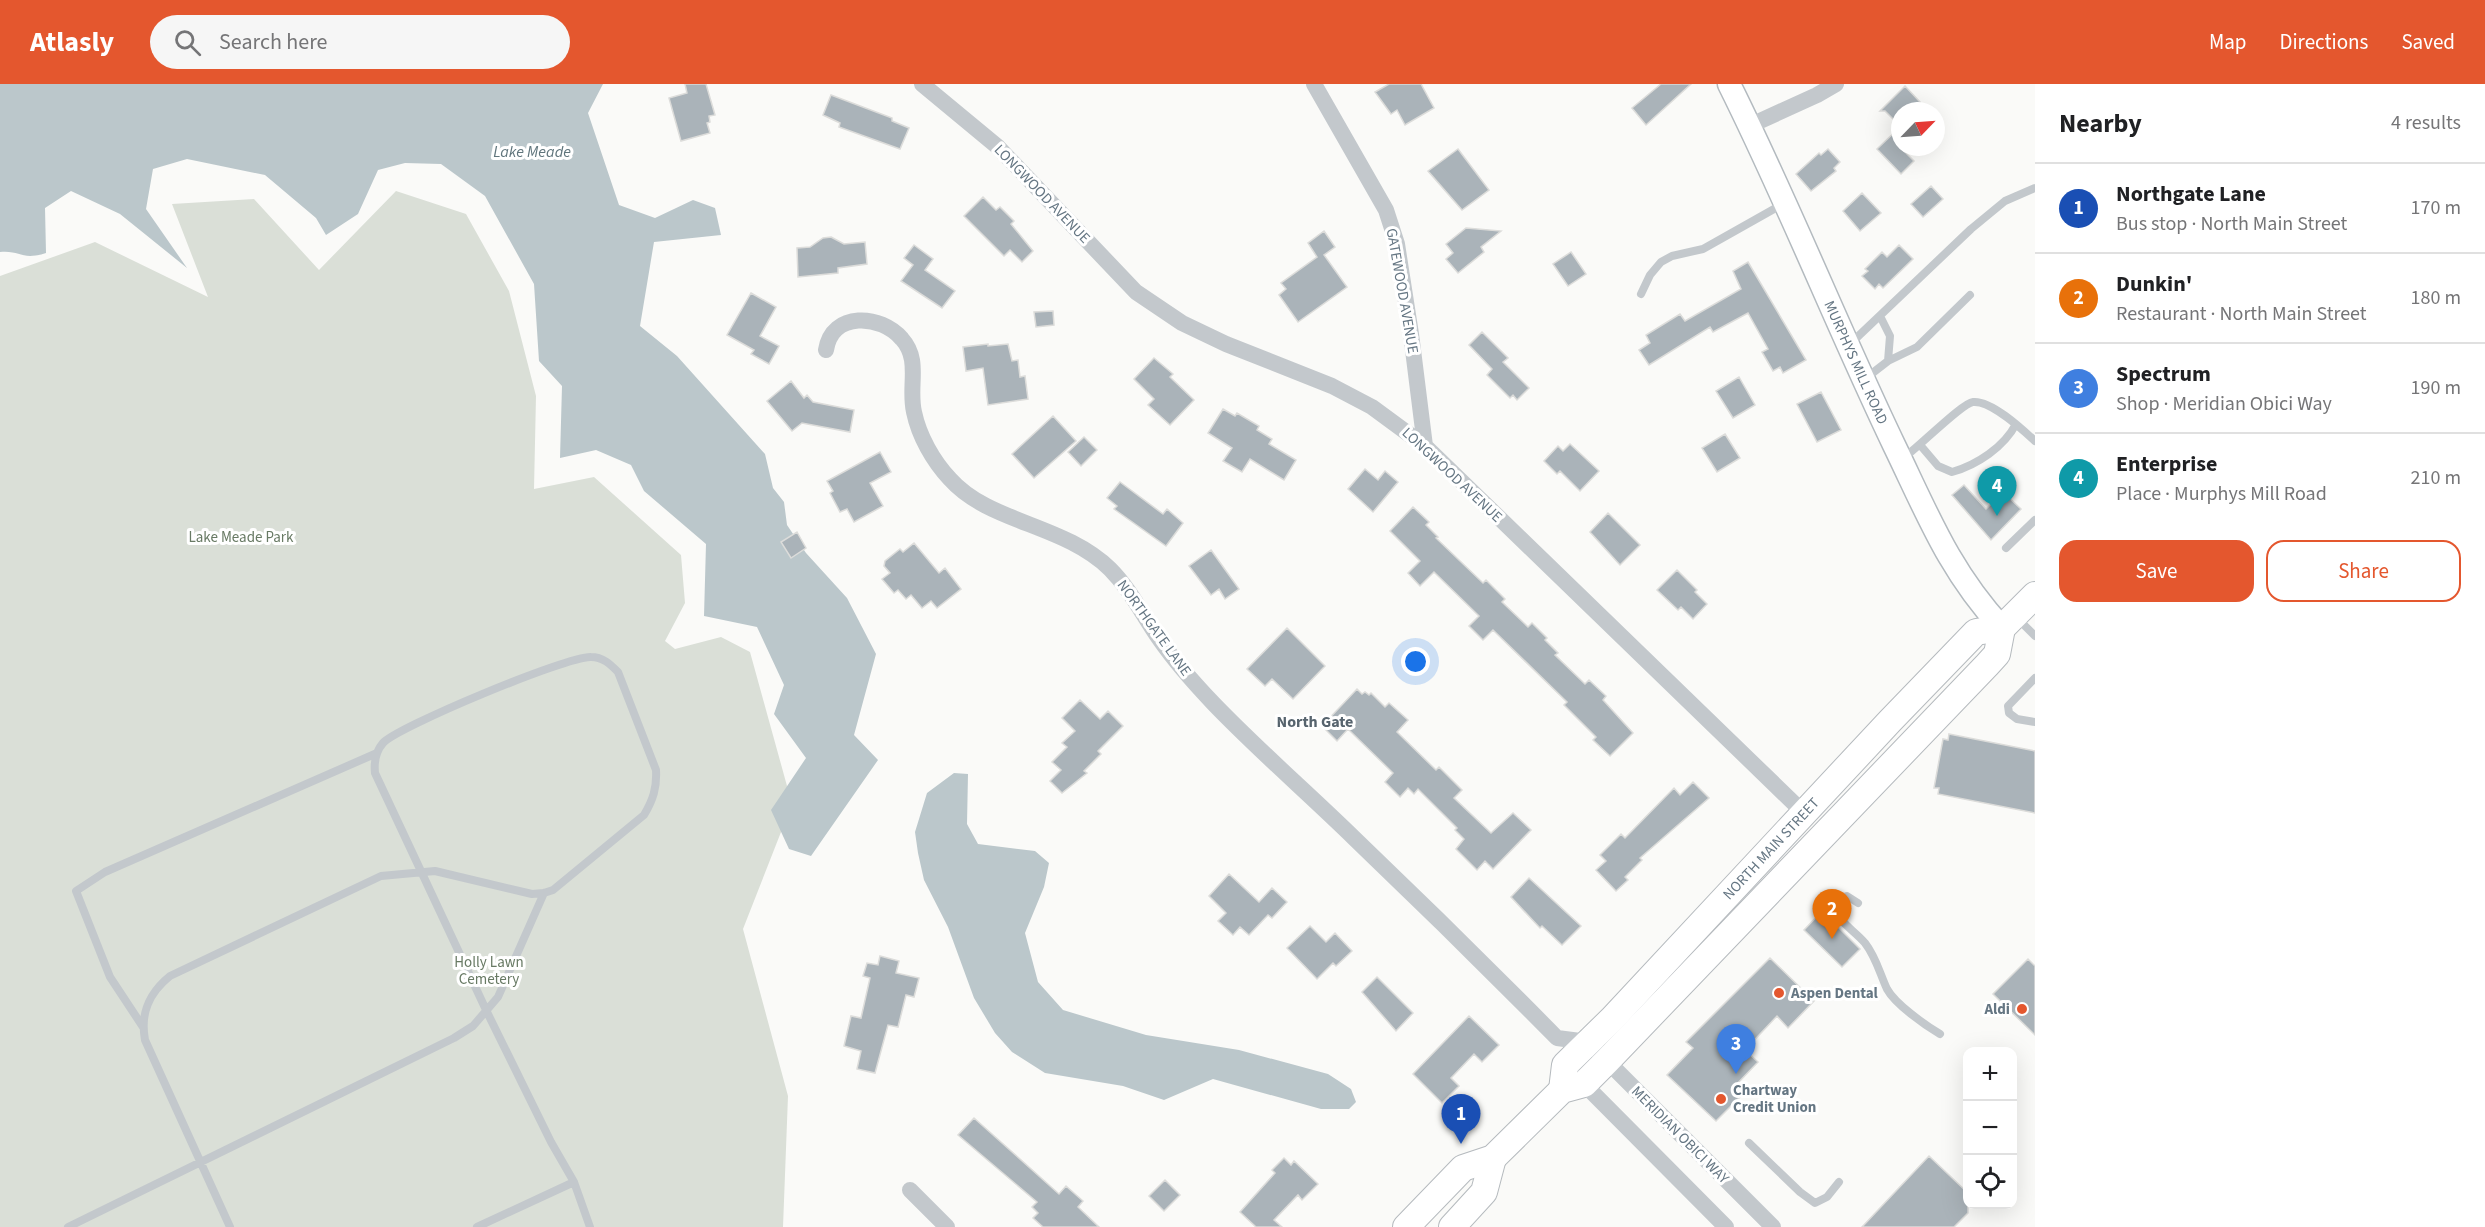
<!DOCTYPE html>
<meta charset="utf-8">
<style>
:root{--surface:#fff;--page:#f6f6f6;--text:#202124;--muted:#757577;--line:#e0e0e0;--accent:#e4572e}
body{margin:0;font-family:"Source Sans 3",sans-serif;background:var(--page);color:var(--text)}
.controls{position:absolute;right:18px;bottom:18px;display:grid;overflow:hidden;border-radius:12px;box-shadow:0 6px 24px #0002}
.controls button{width:54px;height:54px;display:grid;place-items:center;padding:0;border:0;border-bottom:2px solid var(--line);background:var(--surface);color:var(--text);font:30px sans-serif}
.compass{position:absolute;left:1891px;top:18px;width:54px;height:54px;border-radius:50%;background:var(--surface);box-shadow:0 6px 24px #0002;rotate:65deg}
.you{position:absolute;left:1416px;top:578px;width:21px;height:21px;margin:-15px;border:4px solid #fff;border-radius:50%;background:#1a73e8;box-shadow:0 0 0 9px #1a73e833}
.badge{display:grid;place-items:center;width:39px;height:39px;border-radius:50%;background:var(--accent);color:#fff;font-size:20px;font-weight:700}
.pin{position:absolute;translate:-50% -50px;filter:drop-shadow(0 2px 3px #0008)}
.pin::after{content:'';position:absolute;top:32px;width:21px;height:18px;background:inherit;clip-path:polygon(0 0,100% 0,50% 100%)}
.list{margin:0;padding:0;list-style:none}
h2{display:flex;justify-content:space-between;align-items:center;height:78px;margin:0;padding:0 24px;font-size:26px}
h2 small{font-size:20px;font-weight:400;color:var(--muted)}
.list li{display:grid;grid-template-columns:39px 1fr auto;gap:18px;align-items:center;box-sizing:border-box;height:90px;padding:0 24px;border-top:2px solid var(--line)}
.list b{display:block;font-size:22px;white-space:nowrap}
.list p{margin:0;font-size:20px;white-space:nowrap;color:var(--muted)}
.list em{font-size:20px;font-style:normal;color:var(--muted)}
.actions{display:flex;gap:12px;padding:18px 24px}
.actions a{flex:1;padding:14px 0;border:2px solid var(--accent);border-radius:18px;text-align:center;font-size:21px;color:var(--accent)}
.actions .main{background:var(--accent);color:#fff}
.icon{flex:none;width:33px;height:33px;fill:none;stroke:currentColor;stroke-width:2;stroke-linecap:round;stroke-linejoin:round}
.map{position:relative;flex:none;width:2035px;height:1143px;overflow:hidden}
header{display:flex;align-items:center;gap:36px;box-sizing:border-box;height:84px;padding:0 30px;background:var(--accent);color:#fff}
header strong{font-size:28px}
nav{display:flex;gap:33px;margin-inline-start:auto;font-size:21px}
.search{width:420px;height:54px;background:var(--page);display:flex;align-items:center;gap:15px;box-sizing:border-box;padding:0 21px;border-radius:33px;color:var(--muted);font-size:22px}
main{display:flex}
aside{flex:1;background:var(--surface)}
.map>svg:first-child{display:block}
</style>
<header>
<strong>Atlasly</strong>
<div class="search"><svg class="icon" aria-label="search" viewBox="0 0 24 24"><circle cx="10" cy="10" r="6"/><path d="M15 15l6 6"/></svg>Search here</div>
<nav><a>Map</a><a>Directions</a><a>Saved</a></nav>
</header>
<main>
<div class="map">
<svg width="2035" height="1143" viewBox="0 0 2035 1143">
<rect width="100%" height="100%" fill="#fafaf8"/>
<path fill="#dadfd7" d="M396,107l70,23 43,77 27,105 -2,93 60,-12 87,78 4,48 -20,38 10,8 46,-12 29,15 42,152 -49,125 45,167 -5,131h-783v-951l95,-34 113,55 -36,-93 82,-5 65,71z"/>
<path fill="#bbc7cb" d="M0,0h603l-15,29 31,92 36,13 38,-18 22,8 6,27 -67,7 -14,84 37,30 88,98 8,34 11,14 3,23 19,28 41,45 29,56 -22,81 24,25 -67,96 -22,-7 -18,-39 35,-52 -32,-44 10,-29 -27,-58 -53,-11 2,-72 -62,-53 -13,-26 -35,-15 -36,8 2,-72 -23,-25 -5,-77 -49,-88 -44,-32 -36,-1 -27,7 -20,44 -32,21 -10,-17 -51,-43 -78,-16 -34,10 -7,40 41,59 -67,-54 -49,-23 -26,17 1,45c-25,8 -25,-3 -46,-1z
M954,689l14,1 -1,50 11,20 57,7 14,12 -5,24 -19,46 13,49 25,28 83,25 93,15 89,24 23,15 5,13 -7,7h-28l-108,-30 -49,21 -41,-14 -78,-13 -33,-21 -17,-19 -21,-35 -26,-71 -24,-47 -6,-27 -3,-21 12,-39z"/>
<path fill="#aab3b9" stroke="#dcdcda" stroke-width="1.5" d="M685,0h21l9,31 -6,1 1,6 -3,1 3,10 -29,8 -12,-43 18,-5z
M1389,0h32l13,24 -29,17 -8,-15 -6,4 -16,-22z
M1661,0h30l-45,41 -14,-17z
M1905,2l15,16 -9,9h-11v15l-15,-15h-5z
M831,11l61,23v3l17,7 -9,21 -61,-22 1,-4 -17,-8z
M1900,43v20l14,14 -13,13 -24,-25z
M1458,65l31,41 -27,20 -34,-39z
M1828,65l12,13 -6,6 2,3 -25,20 -15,-17 23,-21 2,2z
M1931,102l12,13 -20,18 -12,-13z
M1862,109l19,20 -21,18 -17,-20z
M983,113l13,13 4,-3 14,14 -3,3 22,27 -11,11 -12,-12 -6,6 -40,-40z
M1466,144l35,3 -20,16 3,5 -26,21 -12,-14 7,-6 -7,-9z
M1324,147l11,16 -11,8 23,32 -49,35 -19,-27 7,-6 -5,-6 36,-26 -9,-14z
M831,153l13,7 21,-2 2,22 -29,4v5l-40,4 -1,-29 13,-1 13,-9z
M914,161l19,14 -8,11 30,21 -13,17 -41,-27 12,-16 -9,-7z
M1899,161l14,14 -30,29 -4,-4 -4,5 -13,-13 6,-5 -3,-2 17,-17 5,5z
M1571,168l15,22 -18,12 -15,-22z
M1748,178l58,98 -23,13 -3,-6 -7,4 -11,-19 6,-3 -20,-36 -35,19 -3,-5 -61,38 -10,-15 11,-7 -4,-8 34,-21 5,7 56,-32 -8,-18z
M751,209l25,14 -16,29 19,10 -10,18 -18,-10 3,-4 -27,-15z
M1053,227l1,14 -18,2 -2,-15z
M1482,248l26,26 -5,4 26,26 -12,12 -4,-5 -3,3 -23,-23 5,-6 -23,-24z
M988,260v2l20,-2 4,17 6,-1 2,17 5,-1 3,23 -40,6 -5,-37 -17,3 -3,-24z
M1154,274l19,16 -3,3 24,23 -24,25 -22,-20 6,-6 -20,-20z
M1739,293l16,28 -22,13 -17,-27z
M791,297l13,17 3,-3 6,7 41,8 -4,22 -48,-9 -10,8 -25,-30z
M1821,308l20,38 -24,12 -20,-38z
M1223,325l12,7 2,-3 22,13 -2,4 15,9 -3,5 27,16 -12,20 -34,-21 -8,13 -19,-11 9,-13 -24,-15z
M1053,332l23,25 -42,37 -22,-24z
M1725,350l15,24 -23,14 -15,-24z
M1084,353l13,13 -16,16 -13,-14z
M1570,360l29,27 -19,20 -20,-20 -3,3 -13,-13 14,-15 5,5z
M880,368l11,20 -21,11 13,23 -29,16 -7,-13 -7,3 -10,-19 3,-2 -6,-10z
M1365,385l13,11 7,-9 13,11 -25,30 -25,-23z
M1120,398l43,32 4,-5 16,14 -17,23 -52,-37 3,-3 -10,-8z
M1964,401l22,24 17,-17 18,17 -30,31 -39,-45z
M1413,423l16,15 -3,3 12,12 -2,1 47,45 3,-3 19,19 -3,3 26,25 4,-4 15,15 -2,2 13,13 -3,2 30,29 4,-4 17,16 -3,4 30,33 -23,23 -17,-16 3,-3 -32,-32 3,-3 -74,-72 -10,10 -14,-14 10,-10 -45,-44 -14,14 -12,-13 12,-12 -30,-30z
M1608,429l32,32 -20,20 -30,-33z
M797,448l9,16 -15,10 -10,-16z
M914,459l25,30 6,-5 16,21 -24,19 -6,-7 -9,7 -11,-13 -5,4 -8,-9 -4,3 -12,-14 8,-6 -6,-7 1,-5 15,-12 3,3z
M1211,466l28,39 -14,10 -6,-10 -8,6 -22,-29z
M1677,486l20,20 -2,2 12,12 -14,15 -12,-12 -3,3 -21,-20z
M1287,544l38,38 -32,33 -21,-20 -7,7 -18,-17z
M1357,605l5,5 3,-2 4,3 2,-2 14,14 4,-4 19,17 -11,12 39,38 3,-3 23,23 -8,8 37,35 22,-20 18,17 -38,39 -8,-8 -8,9 -21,-21 8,-10 -9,-9 2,-2 -39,-39 -4,5 -6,-6 -8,9 -15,-15 8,-9 -45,-44 -11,12 -15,-15z
M1080,616l20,19 8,-8 15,15 -25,25 3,3 -17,17 3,2 -25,20 -12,-12 11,-11 -9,-8 15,-15 -5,-4 13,-12 -13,-13z
M1949,650l86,17v62l-97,-19 1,-6h-5l9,-49 5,1z
M1693,698l16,16 -69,60 2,2 -17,17 3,3 -12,11 -20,-21 10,-9 -6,-6 21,-21 4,4 49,-50 6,7z
M1229,790l30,28 13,-14 15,14 -15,16 -4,-3 -19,20 -9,-8 -7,8 -15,-14 8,-8 -17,-17z
M1529,794l52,48 -19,19 -20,-19 -2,2 -29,-31z
M1822,827l38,38 -18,18 -38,-37z
M1310,842l16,16 9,-9 17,18 -16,15 -3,-3 -16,16 -30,-31z
M880,872l19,5 -3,12 23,5 -5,19 -8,-2 -8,32 -10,-2 -13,48 -18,-4 4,-18 -17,-5 7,-30 10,2 9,-40 -7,-2 4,-13 11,2z
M1770,874l44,43 -26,27 -11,-12 -32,34 13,12 -23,24 8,8 -27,27 -49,-46 26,-27 -7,-6z
M2028,875l7,7v69l-42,-41z
M1377,893l36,36 -17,18 -34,-39z
M1469,932l30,29 -17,17 -8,-8 -23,24 8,8 -17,17 -29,-29z
M974,1034l85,76 7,-8 17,15 -5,6 21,20h-56l-10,-9 5,-5 -6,-6 5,-5 -79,-67z
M1929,1072l39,37v20l-14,14h-92z
M1284,1074l7,7 3,-4 24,23 -16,16 -4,-5 -24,25 8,7h-26l-16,-15 35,-39 -3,-3z
M1165,1096l15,15 -16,16 -15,-15z"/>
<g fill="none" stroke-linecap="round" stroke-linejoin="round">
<defs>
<g id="secondary">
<path id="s1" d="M1729,0c59,118 108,242 165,361 33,68 55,126 108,183"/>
</g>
<g id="primary">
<path id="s2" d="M1562,1006l3,-25 47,-46 278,-298 86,-89 26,-4 33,-33"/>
<path d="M1406,1143l57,-59 30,-10 69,-68 22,-6 23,-23 380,-396 10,-11 5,-26"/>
<path d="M1452,1143l32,-35 9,-34"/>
</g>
</defs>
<use href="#secondary" stroke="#b3babf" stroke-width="25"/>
<use href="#primary" stroke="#b5babe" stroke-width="28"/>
<path stroke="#c3c8cc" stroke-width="8" d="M1641,210l9,-19 11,-13 11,-6 31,-7 80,-45
M1850,260l121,-115 34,-28 30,-13
M1888,277l29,-14 53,-52
M1866,294l22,-17 2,-25 -10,-20
M1921,362l17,20 14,6c25,-7 52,-25 64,-48
M1902,375c15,-10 60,-56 71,-57 18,-2 49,27 62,39
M2006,464l29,-28
M2017,534l18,18
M2035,594l-27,28 1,7 8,6 18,3
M1858,819l-11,-7 -8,3 -5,10c7,15 21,22 31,34 11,14 15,31 22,46 8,15 38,36 53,45
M143,943l-33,-50 -34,-86 29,-19 272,-119
M1749,1059l51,49 15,11 12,-6 12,-15
M68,1143l386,-189 19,-12 25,-29 46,-104
M230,1143l-85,-187c-5,-27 4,-47 25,-64l211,-100 54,-5 97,23 12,-1 9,-3 91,-75c9,-15 13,-27 12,-45l-38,-98c-8,-8 -15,-15 -27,-15 -24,-1 -194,70 -208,86 -7,8 -9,20 -8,30l112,239 64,130 23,40 16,45
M477,1143l97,-45"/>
<path stroke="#c3c8cc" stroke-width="16" d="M922,0l76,63 138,145 46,31 44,21 106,42 40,21 53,39 379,367
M1314,0l72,126 11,34 14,90 14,112
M1749,42l68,-31 19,-11
M826,266c6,-39 55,-36 76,-11 19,21 6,47 12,73 5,24 19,49 36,67 39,44 114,45 160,90 21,21 33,47 50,71 16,23 34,43 53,63 45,47 95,90 142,136 68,65 136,132 202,199l31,4 185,185
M1578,994l148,149
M910,1106l37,37"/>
<use href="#secondary" stroke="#fff" stroke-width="22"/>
<use href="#primary" stroke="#fff" stroke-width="26"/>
</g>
<g fill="#e4572e" stroke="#fff" stroke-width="2">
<circle cx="1779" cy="909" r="6"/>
<circle cx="2022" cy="925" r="6"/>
<circle cx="1721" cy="1015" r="6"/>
</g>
<g text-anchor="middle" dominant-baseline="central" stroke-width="6" stroke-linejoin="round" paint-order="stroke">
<g font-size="15" fill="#657683" stroke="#fff">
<text transform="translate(1042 110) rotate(46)">LONGWOOD AVENUE</text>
<text transform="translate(1402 207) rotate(80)">GATEWOOD AVENUE</text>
<text stroke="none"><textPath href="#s1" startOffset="306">MURPHYS MILL ROAD</textPath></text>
<text transform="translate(1452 391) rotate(43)">LONGWOOD AVENUE</text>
<text transform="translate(1154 544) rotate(54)">NORTHGATE LANE</text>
<text stroke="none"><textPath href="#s2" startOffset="324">NORTH MAIN STREET</textPath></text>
<text transform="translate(1680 1051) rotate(45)">MERIDIAN OBICI WAY</text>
</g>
<g font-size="15" fill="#687a64" stroke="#fff">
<text x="241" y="453">Lake Meade Park</text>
<text x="489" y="878">Holly Lawn<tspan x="489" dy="17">Cemetery</tspan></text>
</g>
<g font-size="15" font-weight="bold" fill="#657683" stroke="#fff" text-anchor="start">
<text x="1791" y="909">Aspen Dental</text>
<text x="2010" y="925" text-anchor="end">Aldi</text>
<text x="1733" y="1006">Chartway<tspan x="1733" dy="17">Credit Union</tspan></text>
</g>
<g font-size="16" font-style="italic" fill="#60757c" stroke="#fff">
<text x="532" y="68">Lake Meade</text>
</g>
<g font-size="16" font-weight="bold" fill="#57646e" stroke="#fff">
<text x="1315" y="638">North Gate</text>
</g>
</g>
</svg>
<div class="controls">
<button>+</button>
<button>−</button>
<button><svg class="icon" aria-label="locate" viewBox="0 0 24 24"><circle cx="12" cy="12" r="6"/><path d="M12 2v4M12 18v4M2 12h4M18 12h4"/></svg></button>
</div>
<svg class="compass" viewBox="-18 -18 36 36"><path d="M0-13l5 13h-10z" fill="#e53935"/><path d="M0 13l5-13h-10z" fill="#757577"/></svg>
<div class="you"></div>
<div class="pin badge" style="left:1461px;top:1060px;background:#1a4fb4">1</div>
<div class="pin badge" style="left:1832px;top:855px;background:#e8710a">2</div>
<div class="pin badge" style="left:1736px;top:990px;background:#3f7fe0">3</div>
<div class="pin badge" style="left:1997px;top:432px;background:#0f9aa8">4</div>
</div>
<aside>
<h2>Nearby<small>4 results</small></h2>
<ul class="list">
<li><span class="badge" style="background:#1a4fb4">1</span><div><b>Northgate Lane</b><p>Bus stop · North Main Street</p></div><em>170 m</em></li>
<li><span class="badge" style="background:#e8710a">2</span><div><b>Dunkin'</b><p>Restaurant · North Main Street</p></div><em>180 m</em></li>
<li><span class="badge" style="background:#3f7fe0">3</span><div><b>Spectrum</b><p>Shop · Meridian Obici Way</p></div><em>190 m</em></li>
<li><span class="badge" style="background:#0f9aa8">4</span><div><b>Enterprise</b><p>Place · Murphys Mill Road</p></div><em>210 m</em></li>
</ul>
<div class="actions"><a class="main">Save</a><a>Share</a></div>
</aside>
</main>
